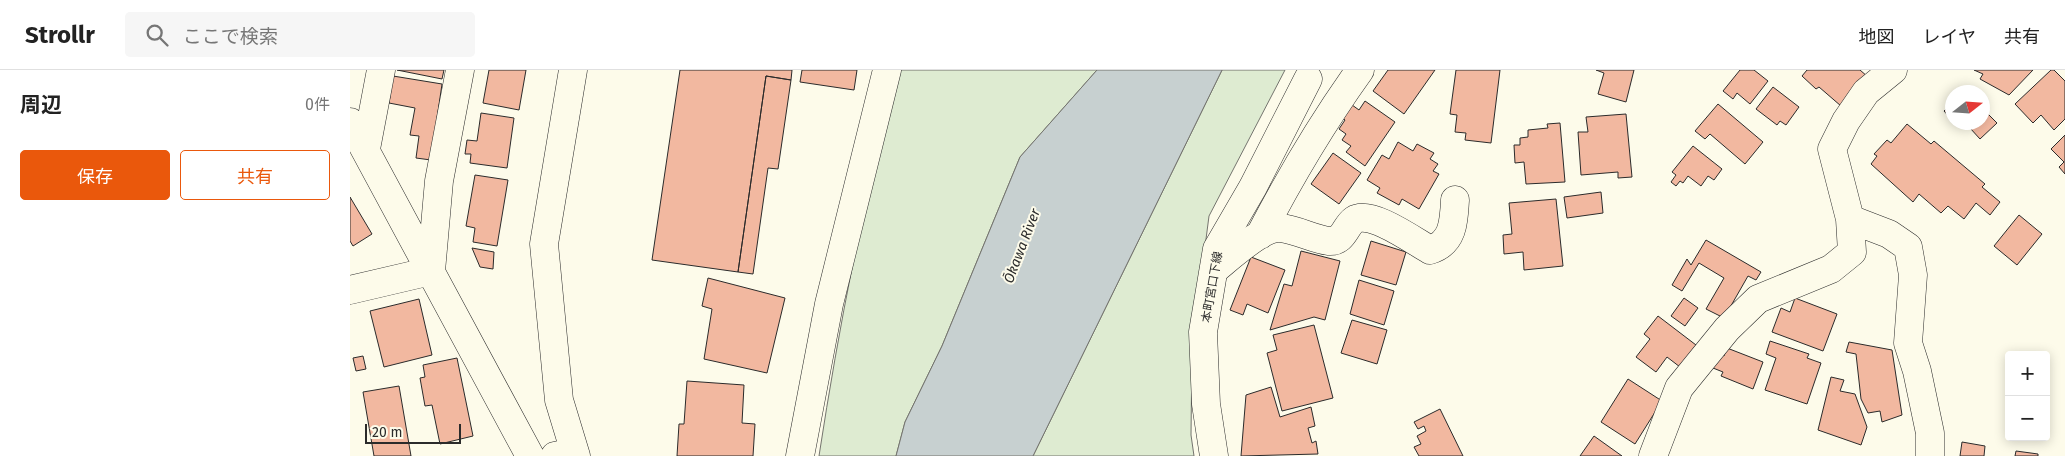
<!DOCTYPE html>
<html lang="ja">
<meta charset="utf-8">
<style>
:root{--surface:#fff;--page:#f6f6f6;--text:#222;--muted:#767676;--line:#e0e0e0;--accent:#ea580c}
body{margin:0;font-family:"Fira Sans","Noto Sans JP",sans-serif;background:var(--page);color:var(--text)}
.controls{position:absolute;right:15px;bottom:15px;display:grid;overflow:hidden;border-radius:5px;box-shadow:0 2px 12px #0003}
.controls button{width:45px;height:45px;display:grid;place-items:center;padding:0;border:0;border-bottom:1px solid var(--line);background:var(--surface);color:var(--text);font:25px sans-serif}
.compass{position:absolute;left:1595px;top:15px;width:45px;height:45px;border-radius:50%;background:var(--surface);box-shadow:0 2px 12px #0003;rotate:73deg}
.scale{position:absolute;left:15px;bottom:12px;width:96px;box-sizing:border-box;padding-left:5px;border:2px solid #2b2b2b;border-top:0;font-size:14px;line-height:18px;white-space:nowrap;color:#2b2b2b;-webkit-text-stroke:4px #fdfbea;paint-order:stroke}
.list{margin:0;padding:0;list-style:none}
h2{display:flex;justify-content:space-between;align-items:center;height:65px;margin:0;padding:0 20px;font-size:21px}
h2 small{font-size:16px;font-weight:400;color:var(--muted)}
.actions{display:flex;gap:10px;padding:15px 20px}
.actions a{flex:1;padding:11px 0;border:1px solid var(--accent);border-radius:5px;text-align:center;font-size:18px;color:var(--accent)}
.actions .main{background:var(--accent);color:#fff}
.icon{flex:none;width:28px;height:28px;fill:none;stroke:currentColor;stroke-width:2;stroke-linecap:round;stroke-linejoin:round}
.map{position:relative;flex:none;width:1715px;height:386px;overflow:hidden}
header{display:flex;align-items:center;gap:30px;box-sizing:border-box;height:70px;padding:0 25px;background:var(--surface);border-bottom:1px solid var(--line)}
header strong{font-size:24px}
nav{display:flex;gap:28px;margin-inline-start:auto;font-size:18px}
.search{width:350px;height:45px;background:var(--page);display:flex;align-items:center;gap:12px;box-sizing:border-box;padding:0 18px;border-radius:5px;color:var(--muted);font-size:19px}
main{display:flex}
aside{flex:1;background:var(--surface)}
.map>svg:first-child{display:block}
</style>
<header>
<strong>Strollr</strong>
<div class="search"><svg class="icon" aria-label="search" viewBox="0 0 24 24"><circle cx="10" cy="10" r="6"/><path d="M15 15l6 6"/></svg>ここで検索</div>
<nav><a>地図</a><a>レイヤ</a><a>共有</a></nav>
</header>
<main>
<aside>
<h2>周辺<small>0件</small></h2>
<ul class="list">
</ul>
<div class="actions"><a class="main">保存</a><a>共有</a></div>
</aside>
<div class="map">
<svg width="1715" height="386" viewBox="0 0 1715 386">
<rect width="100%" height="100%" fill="#fdfbea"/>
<path fill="#deebd1" stroke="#74746e" d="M548,0h199l-77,87 -78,189 -37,76 -9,34h-77c20,-130 45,-259 79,-386z
M872,0h63l-76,146 -17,131 -1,88 3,21h-161z"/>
<path fill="#c7d0d0" stroke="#74746e" d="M747,0h125l-189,386h-137l9,-34 37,-76 78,-189z"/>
<path fill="#f2b8a0" stroke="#2b2b2b" d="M47,0h47l-2,9z
M139,0h37l-7,40 -36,-7z
M330,0h112l-1,10 -25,-4 -28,196 -86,-12z
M452,0h55l-3,20 -54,-8z
M1038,0h47l-31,44 -31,-23z
M1106,0h44l-9,73 -26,-3 1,-7 -11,-1 2,-17 -7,-1z
M1246,0h38l-8,32 -28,-8 6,-21z
M1390,0h14l14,11 -18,23 -13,-11 -4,6 -10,-8z
M1457,0h53l8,7 -27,29 -22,-19 -3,2 -14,-13z
M1624,0h59l-24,25 -29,-16 3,-5z
M1701,0h3l11,11v38l-11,11 -13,-15 -8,8 -18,-19z
M43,6l49,8 -11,76 -15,-2 3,-22 -9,-1 5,-27 -26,-5z
M416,6l25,4 -13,89 -10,-1 -15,106 -15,-2z
M1423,17l26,20 -13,18 -6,-4 -3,4 -21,-16z
M1015,31l30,21 -30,44 -19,-14 5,-6 -9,-6 4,-6 -7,-5 6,-9 -6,-5 9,-13 11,8z
M1602,33v17l-8,-9z
M1368,34l45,38 -18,22 -35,-30 -5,5 -10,-8z
M1632,38l15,15 -17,16 -10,-11 7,-6h5z
M131,43l33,5 -7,50 -37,-5 1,-9h-6l2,-14 10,1z
M1276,44l6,63 -14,1v-6l-37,3 -3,-43h10l-2,-15z
M1210,53l5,59 -39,2 -2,-22 -9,1 -1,-18h6v-7l8,-1v-7l20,-2 -1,-4z
M1557,54l24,20 3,-3 51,43 -3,3 18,15 -10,13 -14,-12 -12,16 -16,-13 -7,7 -22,-19 -6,8 -42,-38 6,-8 -3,-2 13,-14 4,3z
M1715,65v39l-6,-7 5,-5 -13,-13z
M1048,72l15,9 4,-7 17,9 -4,6 8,5 -5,7 6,3 -20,35 -17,-10 -3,6 -22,-12 3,-5 -13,-8 15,-25 7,4z
M1343,76l29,23 -8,11 -6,-4 -7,10 -13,-10 -5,7 -3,-2 -4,5 -5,-4 5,-7 -4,-3z
M983,83l28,20 -22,31 -28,-20z
M125,105l33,5 -11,66 -24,-4 2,-14 -9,-2z
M1251,122l2,21 -36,5 -3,-21z
M0,127l22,37 -19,12 -3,-5z
M1206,129l7,67 -39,4 -1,-18 -19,2 -1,-19 9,-1 -3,-31z
M1669,145l23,19 -25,31 -23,-19z
M1356,170l55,32 -5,8 -8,-4 -24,42 -18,-9 18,-31 -25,-15 -17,28 -10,-6 15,-26 4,6z
M1021,171l35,11 -10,33 -35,-10z
M122,178l22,4 -1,17 -13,-2z
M951,181l39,10 -15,59 -11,-3 -44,13 14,-46 8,2z
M901,187l34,13 -17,43 -21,-9 -4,11 -13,-5z
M358,208l77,20 -18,75 -63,-14 8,-50 -10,-3z
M1009,210l35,11 -10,34 -34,-11z
M1334,228l14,10 -13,18 -14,-10z
M1445,228l42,16 -14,37 -51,-19 9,-24 9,4z
M69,229l13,56 -48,12 -14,-56z
M1308,246l38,29 -16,22 -13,-10 -11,15 -20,-15 14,-18 -6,-5z
M1002,250l35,10 -10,34 -36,-11z
M964,255l19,73 -51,13 -15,-58 10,-3 -4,-15z
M1420,271l39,13 -2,4 14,5 -14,41 -42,-14 11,-32 -10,-4z
M1499,272l43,8 10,65 -20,7 -2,-11 -12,2 -7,-14 -5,-45 -10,-2z
M1377,278l36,14 -10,27 -32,-13 2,-4 -10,-4 6,-15 5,3z
M13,286l3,13 -10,2 -3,-13z
M107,288l16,78 -33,8 -8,-39 -7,1 -5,-28 5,-1 -2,-12z
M1481,307l13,3 -4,11 15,3 12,33 -6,18 -43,-15z
M1278,309l34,22 -27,43 -34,-22z
M337,311l57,4 -2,38 13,1 -2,32h-76l2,-32h5z
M49,316l12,70h-37l-11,-64z
M921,317l9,30 31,-10 4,19 -7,2 4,15 4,-2 2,13 -77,2 5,-61z
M1090,339l23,47h-44l-5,-9 7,-3 -4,-8 9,-5 -2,-5 -6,3 -4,-7z
M1244,366l28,20h-42z
M1612,372l23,4 -1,10h-24z
M1666,381l22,3v2h-23z"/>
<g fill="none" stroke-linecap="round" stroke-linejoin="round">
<defs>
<path id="minor" d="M0,52l180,334
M16,79l15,-79
M1500,149l39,15 19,13 5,28 -5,68 9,28 13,62v23
M910,165c30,-58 62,-112 100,-165
M864,200c15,-12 49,-44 67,-42 17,2 32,11 48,13 15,1 16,-15 25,-21 16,-11 60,21 76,30 23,-7 24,-28 25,-50
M0,220l81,-19 8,-90 21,-111
M205,386l19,-4
M1303,386l26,-68 48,-59 31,-30 73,-30 21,-17 -2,-33 -18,-70 14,-28 20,-29 27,-22"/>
<path id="tertiary" d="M223,0l-29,174 15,156 17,56
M450,386l29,-152 58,-234
M864,386l-8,-52 -3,-72 14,-83 36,-62 55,-108"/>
</defs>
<use href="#minor" stroke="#2b2b2b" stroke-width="29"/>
<use href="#tertiary" stroke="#2b2b2b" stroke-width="29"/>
<use href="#minor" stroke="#fdfbea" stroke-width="28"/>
<use href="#tertiary" stroke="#fdfbea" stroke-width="28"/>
</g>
<g text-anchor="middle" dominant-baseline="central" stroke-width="4" stroke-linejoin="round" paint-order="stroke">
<g font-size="12" fill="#2b2b2b" stroke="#fdfbea">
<text transform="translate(862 217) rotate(-80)">本町宮口下線</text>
</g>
<g font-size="14" font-style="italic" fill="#2b2b2b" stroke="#fdfbea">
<text transform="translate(672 176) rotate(-69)">Ōkawa River</text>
</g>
</g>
</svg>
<div class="controls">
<button>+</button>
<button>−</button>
</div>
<svg class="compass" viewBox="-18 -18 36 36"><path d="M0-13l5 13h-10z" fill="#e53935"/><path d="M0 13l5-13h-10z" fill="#767676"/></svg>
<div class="scale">20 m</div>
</div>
</main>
